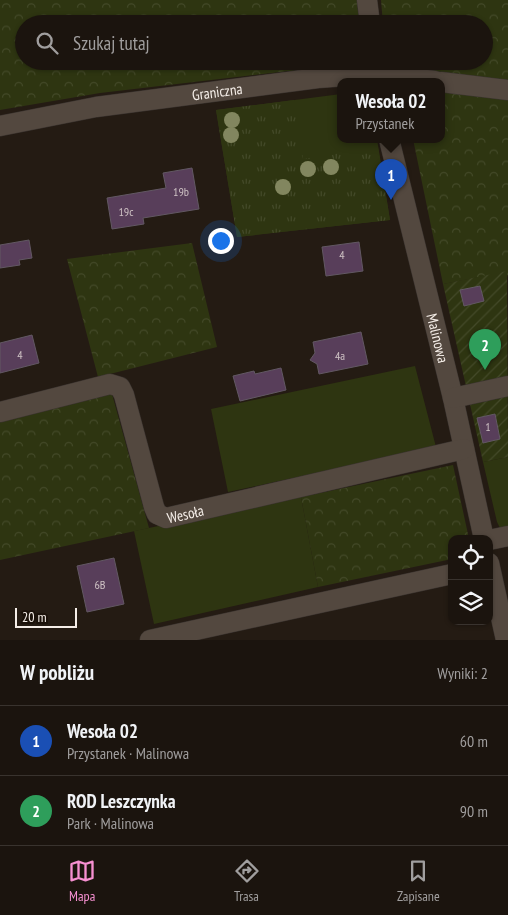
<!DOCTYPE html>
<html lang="pl">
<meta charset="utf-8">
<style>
:root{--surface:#1b140e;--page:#241d17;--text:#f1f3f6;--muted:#a09e9e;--line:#39332e;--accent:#f690d1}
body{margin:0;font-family:"PT Sans Narrow",sans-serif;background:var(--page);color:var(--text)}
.controls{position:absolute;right:15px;bottom:15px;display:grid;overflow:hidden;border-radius:10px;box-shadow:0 1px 4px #0004}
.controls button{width:45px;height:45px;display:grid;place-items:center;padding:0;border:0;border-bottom:1px solid var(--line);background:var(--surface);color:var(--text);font:25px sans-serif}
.scale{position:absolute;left:15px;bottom:12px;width:62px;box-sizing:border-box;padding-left:5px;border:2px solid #f5eee8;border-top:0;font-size:14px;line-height:18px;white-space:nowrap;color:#f5eee8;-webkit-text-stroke:4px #1b120a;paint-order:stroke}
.you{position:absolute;left:220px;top:240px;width:18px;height:18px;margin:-12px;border:4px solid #fff;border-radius:50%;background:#1a73e8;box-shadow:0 0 0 8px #1a73e833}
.badge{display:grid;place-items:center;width:32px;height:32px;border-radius:50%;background:var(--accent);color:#fff;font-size:16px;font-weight:700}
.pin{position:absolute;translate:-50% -41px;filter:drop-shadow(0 1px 2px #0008)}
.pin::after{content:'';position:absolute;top:26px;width:18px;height:15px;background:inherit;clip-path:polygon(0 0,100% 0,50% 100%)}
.popup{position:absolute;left:337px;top:78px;width:108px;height:65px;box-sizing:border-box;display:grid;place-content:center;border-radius:10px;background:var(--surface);filter:drop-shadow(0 1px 4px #0005);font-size:16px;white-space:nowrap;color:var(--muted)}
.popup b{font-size:19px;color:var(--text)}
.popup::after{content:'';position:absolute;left:50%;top:100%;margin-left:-10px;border:10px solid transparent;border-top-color:var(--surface)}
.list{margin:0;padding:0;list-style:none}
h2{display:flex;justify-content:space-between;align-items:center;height:65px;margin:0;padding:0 20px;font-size:21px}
h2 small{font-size:16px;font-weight:400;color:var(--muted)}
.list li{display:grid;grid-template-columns:32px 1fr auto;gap:15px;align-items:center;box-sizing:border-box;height:70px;padding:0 20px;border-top:1px solid var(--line)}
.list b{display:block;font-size:19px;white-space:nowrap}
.list p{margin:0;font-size:16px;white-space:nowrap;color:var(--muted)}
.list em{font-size:16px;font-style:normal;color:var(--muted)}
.icon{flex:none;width:28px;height:28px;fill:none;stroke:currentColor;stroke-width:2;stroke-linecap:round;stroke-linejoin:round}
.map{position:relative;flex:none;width:508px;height:640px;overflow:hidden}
.search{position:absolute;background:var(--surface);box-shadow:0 1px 4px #0004;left:15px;right:15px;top:15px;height:55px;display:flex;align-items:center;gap:12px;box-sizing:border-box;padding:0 18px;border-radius:28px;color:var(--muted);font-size:19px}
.sheet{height:205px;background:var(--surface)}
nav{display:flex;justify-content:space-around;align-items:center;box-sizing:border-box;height:70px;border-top:1px solid var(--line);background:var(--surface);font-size:14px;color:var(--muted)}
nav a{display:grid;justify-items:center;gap:2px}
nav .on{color:var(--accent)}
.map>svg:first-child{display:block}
</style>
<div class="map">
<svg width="508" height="640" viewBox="0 0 508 640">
<defs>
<pattern id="forest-crowns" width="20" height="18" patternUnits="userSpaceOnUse" patternTransform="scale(1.25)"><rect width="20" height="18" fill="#2e3511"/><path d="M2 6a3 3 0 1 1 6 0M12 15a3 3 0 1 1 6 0" fill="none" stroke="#434928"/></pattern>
<pattern id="park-tufts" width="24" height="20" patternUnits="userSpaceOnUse" patternTransform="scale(1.25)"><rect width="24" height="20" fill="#2e3511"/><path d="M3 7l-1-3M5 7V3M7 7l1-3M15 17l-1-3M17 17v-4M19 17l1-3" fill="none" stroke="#434928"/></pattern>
<pattern id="garden-furrows" width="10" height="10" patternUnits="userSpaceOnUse" patternTransform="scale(1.25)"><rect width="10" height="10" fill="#2e3511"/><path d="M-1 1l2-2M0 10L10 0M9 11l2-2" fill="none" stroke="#434928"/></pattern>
</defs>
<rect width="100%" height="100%" fill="#241b13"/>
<path fill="#2e3511" d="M341,94v45h36l13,81 -153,17 -21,-127z
M415,366l21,81 -208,45 -17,-83z
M508,457v73h-7l-4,-8 -14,-60z
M301,497l17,90 -164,37 -20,-93z"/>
<path fill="url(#forest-crowns)" d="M0,0h357l2,24h-335v37h312l-4,5 -232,27 -100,17z
M381,0h127v82l-121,-17v-4h97v-37h-101z
M441,92l67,4v181l-2,-5 -63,12 -30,-145h28z
M192,243l25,104 -119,30 -31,-118z
M112,394l37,134 -149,32v-138z
M453,465l16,74h-17v20l-134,28 -17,-90z"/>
<path fill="url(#park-tufts)" d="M294,100l9,59 75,-12 12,73 -153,17 -21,-127z"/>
<path fill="url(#garden-furrows)" d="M507,271l1,186 -25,5 -40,-178z"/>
<path fill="#583e5a" stroke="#625863" d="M192,168l7,41 -56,9 1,6 -32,5 -5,-31 59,-10 -3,-15z
M29,240l3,18 -13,2 1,5 -20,3v-23z
M359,242l4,29 -37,5 -4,-29z
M480,286l4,15 -20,5 -4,-16z
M361,332l7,32 -49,10 -2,-10 -7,-4 5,-7 -2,-11z
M32,335l7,28 -39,10v-30z
M281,368l5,22 -46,11 -7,-25 21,-5 1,3z
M495,414l5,25 -17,4 -6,-25z
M114,558l10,46 -37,8 -10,-46z"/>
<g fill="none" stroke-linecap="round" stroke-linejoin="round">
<defs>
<g id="minor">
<path d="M367,0l3,24"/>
<path d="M441,82l67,8"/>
<path id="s1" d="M0,126l96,-19 222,-29 57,-4 60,7"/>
<path id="s2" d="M389,139l64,259 31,141"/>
<path d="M453,398l55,-12"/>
<path id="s3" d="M0,412l110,-28 10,3 4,8 30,112 3,7 9,4 298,-69"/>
<path d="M489,540l19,-4"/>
<path d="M489,563l17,77"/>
<path d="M150,640l302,-66"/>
</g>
</defs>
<use href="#minor" stroke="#3b3430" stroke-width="21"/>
<use href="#minor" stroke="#53483f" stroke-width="20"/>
</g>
<g fill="#82865f">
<circle cx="232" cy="120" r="8"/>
<circle cx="231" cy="135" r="8"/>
<circle cx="331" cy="167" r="8"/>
<circle cx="308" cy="169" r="8"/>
<circle cx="283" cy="187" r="8"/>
</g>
<g text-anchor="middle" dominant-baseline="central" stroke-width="4.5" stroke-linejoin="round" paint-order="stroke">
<g font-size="12" fill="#cec2c4">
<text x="181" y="191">19b</text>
<text x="126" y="211">19c</text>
<text x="342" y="254">4</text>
<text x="20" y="354">4</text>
<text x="340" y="355">4a</text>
<text x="488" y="426">1</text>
<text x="100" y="584">6B</text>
</g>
<g font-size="15" fill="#f5eee8" stroke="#1b120a">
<text stroke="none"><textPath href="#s1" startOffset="220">Graniczna</textPath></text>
<text stroke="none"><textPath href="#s2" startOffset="205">Malinowa</textPath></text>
<text stroke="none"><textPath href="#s3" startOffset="286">Wesoła</textPath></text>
</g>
</g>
</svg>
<div class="controls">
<button><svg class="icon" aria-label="locate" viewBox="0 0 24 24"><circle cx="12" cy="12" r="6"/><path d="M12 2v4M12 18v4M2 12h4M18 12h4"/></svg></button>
<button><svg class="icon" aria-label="layers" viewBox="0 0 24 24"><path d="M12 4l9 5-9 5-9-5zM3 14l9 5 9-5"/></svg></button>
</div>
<div class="scale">20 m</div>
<div class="you"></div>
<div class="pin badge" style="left:391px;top:200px;background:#1a4fb4">1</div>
<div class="popup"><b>Wesoła 02</b>Przystanek</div>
<div class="pin badge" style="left:485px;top:370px;background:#2e9e5b">2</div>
<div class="search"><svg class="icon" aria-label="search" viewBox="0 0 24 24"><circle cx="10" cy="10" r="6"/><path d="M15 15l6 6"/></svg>Szukaj tutaj</div>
</div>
<section class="sheet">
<h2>W pobliżu<small>Wyniki: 2</small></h2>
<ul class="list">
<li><span class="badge" style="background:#1a4fb4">1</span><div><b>Wesoła 02</b><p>Przystanek · Malinowa</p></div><em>60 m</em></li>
<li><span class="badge" style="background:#2e9e5b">2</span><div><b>ROD Leszczynka</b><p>Park · Malinowa</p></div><em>90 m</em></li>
</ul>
</section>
<nav>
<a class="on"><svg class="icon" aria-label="map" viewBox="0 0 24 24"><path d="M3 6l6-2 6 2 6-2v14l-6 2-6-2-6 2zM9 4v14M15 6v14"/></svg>Mapa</a>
<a><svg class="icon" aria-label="directions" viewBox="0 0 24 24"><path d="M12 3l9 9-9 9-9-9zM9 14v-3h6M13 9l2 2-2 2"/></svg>Trasa</a>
<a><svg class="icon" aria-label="saved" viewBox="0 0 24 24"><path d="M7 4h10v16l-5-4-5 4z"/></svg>Zapisane</a>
</nav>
